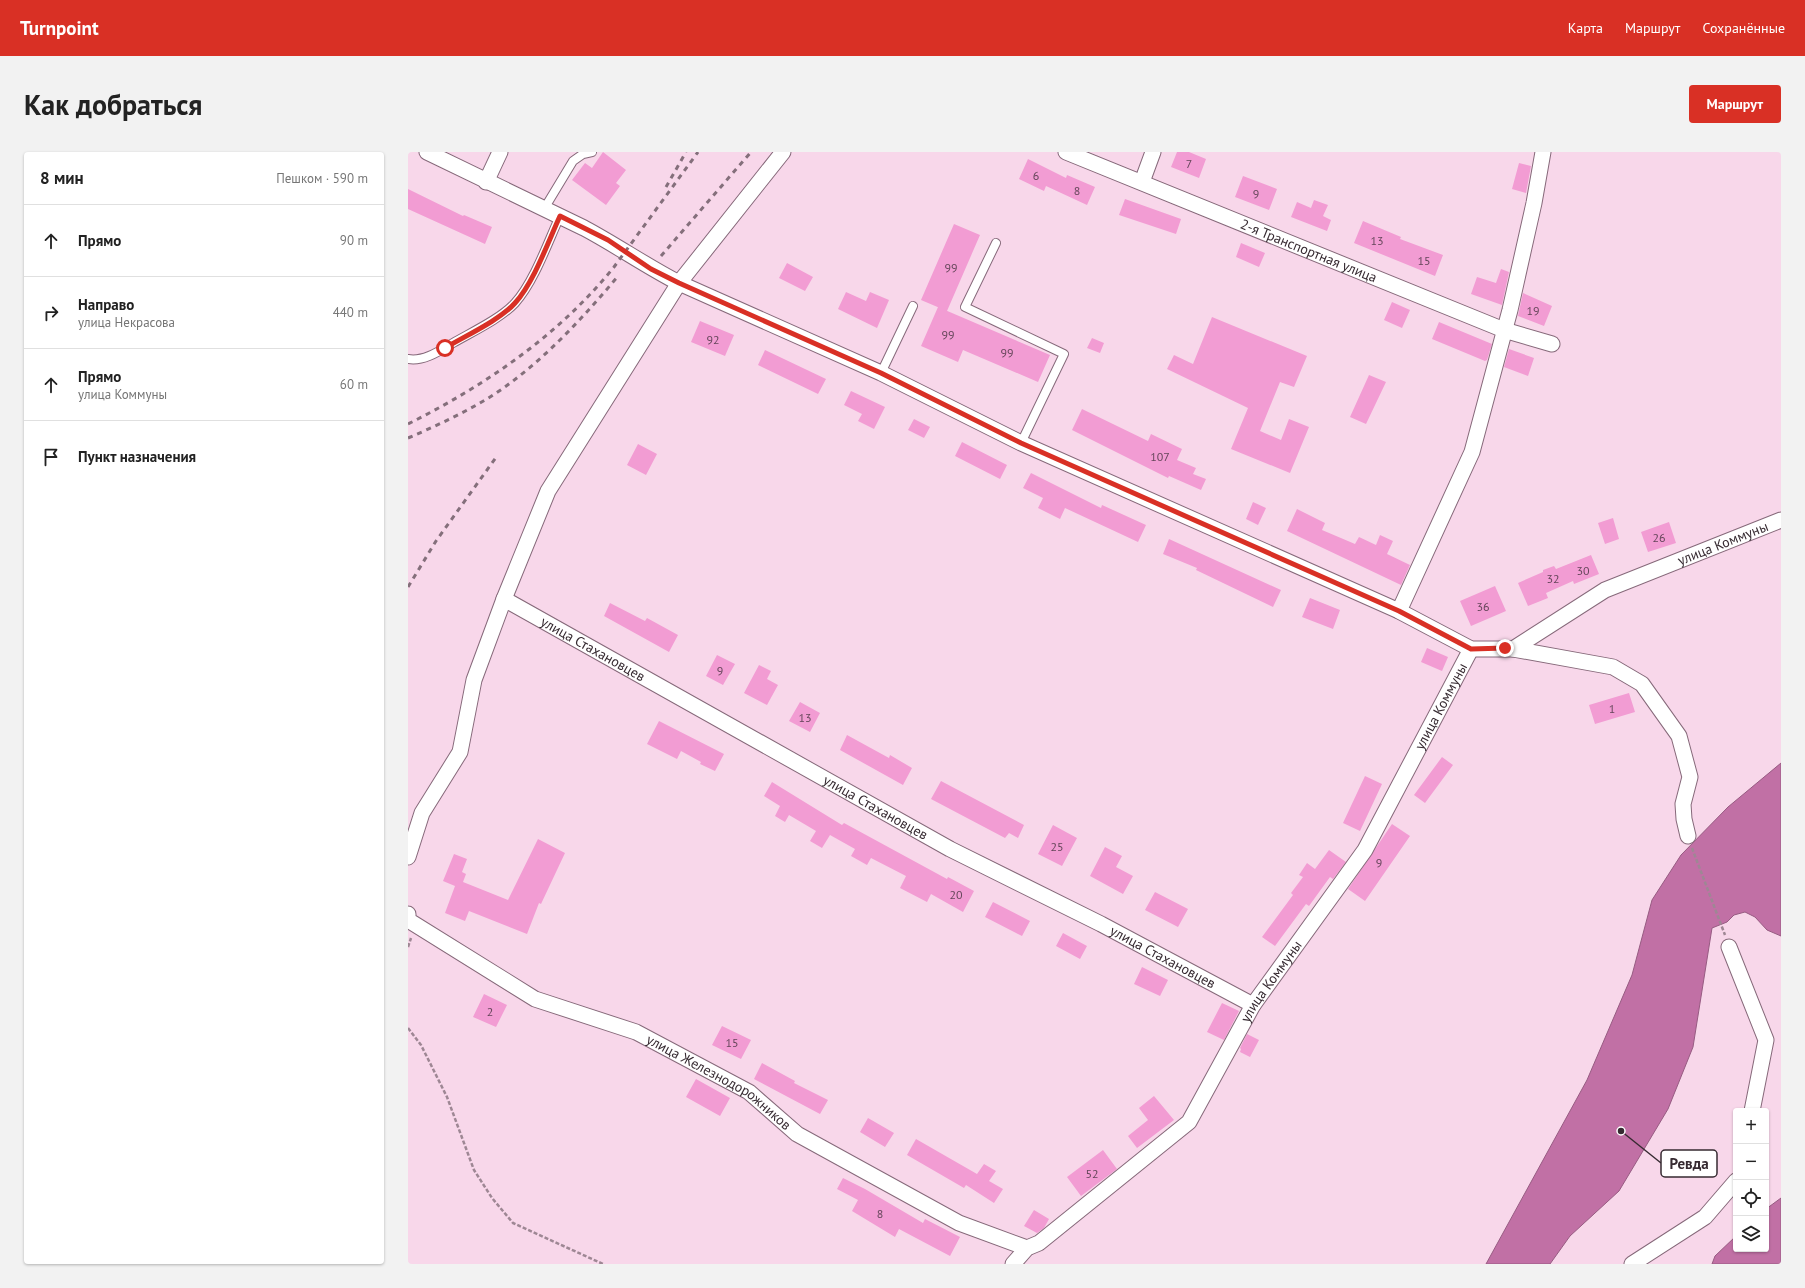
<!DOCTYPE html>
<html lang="ru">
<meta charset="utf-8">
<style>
:root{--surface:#fff;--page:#f2f2f2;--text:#222;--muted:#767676;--line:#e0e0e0;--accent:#d93025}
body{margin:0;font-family:"PT Sans",sans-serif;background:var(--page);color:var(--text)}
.controls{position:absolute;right:12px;bottom:12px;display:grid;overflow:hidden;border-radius:4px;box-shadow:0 1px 3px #0004}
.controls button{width:36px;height:36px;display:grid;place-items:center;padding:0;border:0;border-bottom:1px solid var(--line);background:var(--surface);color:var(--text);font:20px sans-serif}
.stop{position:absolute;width:12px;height:12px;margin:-9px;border:3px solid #d93025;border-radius:50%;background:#fff}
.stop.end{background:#d93025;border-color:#fff;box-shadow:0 1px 4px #0008}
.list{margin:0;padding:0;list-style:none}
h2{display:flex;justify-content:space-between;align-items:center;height:52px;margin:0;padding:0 16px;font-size:17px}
h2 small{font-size:13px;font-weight:400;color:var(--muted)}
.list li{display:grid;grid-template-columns:26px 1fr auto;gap:12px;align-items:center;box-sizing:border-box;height:72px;padding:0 16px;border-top:1px solid var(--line)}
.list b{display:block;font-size:15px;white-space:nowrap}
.list p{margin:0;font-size:13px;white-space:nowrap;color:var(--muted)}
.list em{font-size:13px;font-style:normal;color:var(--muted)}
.icon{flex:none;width:22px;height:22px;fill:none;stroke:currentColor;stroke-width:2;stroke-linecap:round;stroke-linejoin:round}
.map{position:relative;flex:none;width:1373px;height:1112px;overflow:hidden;border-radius:4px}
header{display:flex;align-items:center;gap:24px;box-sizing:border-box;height:56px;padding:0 20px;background:var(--accent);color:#fff}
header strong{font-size:19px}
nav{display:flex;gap:22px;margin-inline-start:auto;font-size:14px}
.intro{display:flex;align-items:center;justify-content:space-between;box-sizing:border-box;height:96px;padding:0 24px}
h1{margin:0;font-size:28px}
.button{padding:10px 18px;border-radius:4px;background:var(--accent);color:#fff;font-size:14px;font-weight:700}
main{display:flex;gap:24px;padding:0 24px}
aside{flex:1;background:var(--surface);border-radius:4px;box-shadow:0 1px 3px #0004}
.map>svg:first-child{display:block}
</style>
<header>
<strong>Turnpoint</strong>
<nav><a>Карта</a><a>Маршрут</a><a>Сохранённые</a></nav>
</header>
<div class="intro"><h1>Как добраться</h1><a class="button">Маршрут</a></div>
<main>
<aside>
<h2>8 мин<small>Пешком · 590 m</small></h2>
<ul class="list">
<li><svg class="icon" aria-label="ahead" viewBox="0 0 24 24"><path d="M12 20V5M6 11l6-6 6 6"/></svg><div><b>Прямо</b></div><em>90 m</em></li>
<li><svg class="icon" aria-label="right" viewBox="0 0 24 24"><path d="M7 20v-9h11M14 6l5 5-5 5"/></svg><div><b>Направо</b><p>улица Некрасова</p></div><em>440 m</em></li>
<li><svg class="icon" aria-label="ahead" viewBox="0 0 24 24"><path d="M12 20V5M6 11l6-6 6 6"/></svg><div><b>Прямо</b><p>улица Коммуны</p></div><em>60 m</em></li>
<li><svg class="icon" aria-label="arrive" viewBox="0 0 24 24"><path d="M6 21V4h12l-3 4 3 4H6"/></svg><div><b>Пункт назначения</b></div></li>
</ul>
</aside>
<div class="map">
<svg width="1373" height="1112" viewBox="0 0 1373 1112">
<rect width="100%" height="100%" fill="#f8d7ea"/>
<path fill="#c170a5" stroke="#975b82" d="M1373,611v173l-14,-6 -12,-13 -10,-5 -11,3 -7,7 -15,6 -19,119 -25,62 -49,82 -49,45 -20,28h-64l101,-184 45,-105 20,-75 29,-45 47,-48z
M1373,1046v66h-69l3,-8 21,-20v13h30v-40z"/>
<path fill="#f29cd3" d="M195,0l23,18 -10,13 4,3 -14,19 -34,-25 13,-17 7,5z
M769,0h12l17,7 -7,19 -28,-11z
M620,7l38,19 1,-3 28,12 -8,18 -41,-19 -2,5 -25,-12z
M1111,11l12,3 -5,27 -14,-4z
M835,24l34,13 -8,21 -34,-13z
M0,37l55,27 1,-1 28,12 -7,17 -77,-35z
M717,47l56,20 -5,15 -57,-19z
M906,48l14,5 -5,11 8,4 -4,11 -36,-14 6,-15 14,6z
M955,69l38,16 -1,2 43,16 -8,21 -81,-33z
M546,72l26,11 -33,76 -26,-11z
M833,91l24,10 -6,14 -23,-10z
M379,111l26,14 -8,14 -26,-13z
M1093,117l8,3 -7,33 -31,-11 6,-17 19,6z
M438,140l20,9 4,-9 19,8 -12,28 -39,-19z
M1115,141l29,13 -8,20 -26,-10z
M984,150l18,8 -8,18 -18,-8z
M530,155l112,48 -12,27 -75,-32 -5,12 -37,-16z
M804,165l95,39 -13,31 -14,-5 -20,49 21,9 8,-21 20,8 -19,46 -59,-24 17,-41 -81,-39 7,-14 19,9z
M292,169l34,14 -9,21 -34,-14z
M1031,170l53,22 -5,16 -2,1 -53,-22z
M684,186l12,5 -4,10 -13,-5z
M1101,197l25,9 -6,18 -24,-9z
M357,198l61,29 -8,15 -60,-29z
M961,223l17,7 -20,42 -16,-7z
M443,239l34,16 -11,22 -16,-8 4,-7 -18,-9z
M674,257l66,32 3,-7 31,15 -5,11 19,8 -3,6 13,5 -5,11 -32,-14 -1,2 -96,-48z
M506,267l16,8 -6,11 -16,-8z
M554,290l45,23 -7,14 -45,-23z
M230,292l19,10 -11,21 -19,-10z
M623,321l70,35 1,-3 44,20 -8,17 -73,-34 -5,11 -22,-11 5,-10 -20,-10z
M845,350l13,6 -8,17 -12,-6z
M889,357l28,14 -3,7 33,14 4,-7 17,8 4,-10 13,6 -6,13 23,11 -9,20 -114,-54z
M1205,366l6,21 -14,5 -7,-21z
M1261,370l7,21 -28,9 -7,-20z
M761,387l112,51 -8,17 -77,-37 1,-2 -34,-14z
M1183,403l8,19 -25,10 -1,-3 -27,12 2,5 -20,8 -10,-23 25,-11v-2l11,-4 2,3z
M1087,434l11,25 -35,15 -11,-25z
M902,446l30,12 -7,19 -31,-12z
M202,451l35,18 2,-3 31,17 -9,17 -65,-36z
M1019,496l21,9 -6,14 -21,-9z
M309,503l18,9 -12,21 -17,-9z
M351,513l12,6 -4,8 11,6 -11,20 -23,-12z
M1221,541l6,19 -40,12 -6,-19z
M392,550l20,11 -10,19 -21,-11z
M251,569l65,33 -9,17 -15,-7 1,-2 -20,-11 -4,8 -30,-15z
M439,583l42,23 1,-3 22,13 -9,17 -63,-35z
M1034,605l11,8 -28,38 -11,-8z
M957,624l17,8 -22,47 -17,-8z
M533,629l83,44 -6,13 -9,-5 -4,5 -74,-39z
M364,630l70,43 2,-2 103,56 1,-2 26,14 -11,21 -32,-18 -4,8 -27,-14 6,-12 -35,-18 -4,7 -16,-9 4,-7 -25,-14 -8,13 -12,-7 6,-10 -27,-16 -4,7 -10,-6 5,-10 -16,-10z
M984,672l18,12 -45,65 -17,-12z
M645,673l24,13 -15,28 -24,-12z
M130,687l27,14 -24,51 -2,-1 -12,31 -58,-23 -4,10 -20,-8 10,-27 -12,-5 11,-27 13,5 -5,13 4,2 -3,8 45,18z
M697,695l17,9 -6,11 17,9 -10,18 -33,-18z
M921,698l17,12 -13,17 -3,-2 -21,29 -3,-2 -31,42 -13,-9 31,-42 -2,-2 12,-16 -4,-2 8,-12 8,6z
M747,740l33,17 -10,18 -33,-17z
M585,750l37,19 -8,15 -37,-19z
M655,781l24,13 -7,13 -24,-13z
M734,815l26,13 -8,16 -26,-12z
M76,842l23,11 -11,22 -23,-10z
M814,851l17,8 -15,29 -17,-8z
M314,874l29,14 -10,19 -29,-14z
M839,882l12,6 -9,17 -10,-5 1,-3 -1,-1z
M354,911l33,18 -1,2 34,17 -8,14 -66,-35z
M288,927l34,19 -10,18 -34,-19z
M746,944l20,24 -37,28 -9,-12 20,-16 -9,-12z
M460,966l26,15 -9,14 -25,-15z
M508,987l61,35 7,-10 12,7 -7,10 14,8 -9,14 -28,-18 -2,3 -57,-33z
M695,998l14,19 -36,27 -14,-19z
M435,1026l22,11 58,34 2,-4 35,18 -10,19 -51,-27 -4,8 -43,-26 6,-11 -21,-11z
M626,1058l15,9 -5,9 -7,5 -13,-7z"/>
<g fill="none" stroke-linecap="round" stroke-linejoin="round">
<defs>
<path id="service" d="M136,57l29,-48 10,-7 9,-2
M588,91l-31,64 99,47 -43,89
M0,207c16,3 33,-9 45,-16 19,-11 47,-24 62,-40 19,-21 33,-61 45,-87
M473,221l32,-67"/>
<g id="minor">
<path id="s1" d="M19,0l157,76c32,17 62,38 95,55l202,90 140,70 378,168 72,38h42l92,-59 176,-70"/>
<path id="s2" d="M658,0l438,178 48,14"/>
<path d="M78,30l14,-30"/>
<path d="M734,30l11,-30"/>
<path id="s3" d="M96,447l446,250 151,75 152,81"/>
<path d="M991,459l73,-159 38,-142 24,-107 9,-51"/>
<path d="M1105,497l100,18 29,17 37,52 11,41 -7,27 1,15 4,17"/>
<path d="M0,705l14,-44 38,-61 14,-72 30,-81 44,-108 131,-208 104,-131"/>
<path id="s4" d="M0,762v6l127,79 101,33 113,60 48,42 162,89 68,25"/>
<path d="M1321,795l37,93 -14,71"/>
<path id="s5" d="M605,1112l14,-16 12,-5 150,-121 64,-117 112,-155 106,-201"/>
<path d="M1224,1112l73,-47 31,-36"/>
</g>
</defs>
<use href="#service" stroke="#86697a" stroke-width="10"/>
<use href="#minor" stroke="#86697a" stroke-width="17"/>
<path stroke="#9e8794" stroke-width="2.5" stroke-dasharray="4 2" stroke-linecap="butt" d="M1284,696l33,87
M0,795l3,-9
M0,876l13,17 26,52 27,73 18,28 21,25 90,41"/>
<use href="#service" stroke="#fff" stroke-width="8"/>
<use href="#minor" stroke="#fff" stroke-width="15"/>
<path stroke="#846f7b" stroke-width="3" stroke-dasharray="5 5" stroke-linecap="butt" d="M258,35l20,-35
M253,104l90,-104
M0,272c78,-39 151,-89 206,-157l84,-115
M0,286c28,-12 56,-25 82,-41 50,-32 91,-77 129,-122
M0,435l28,-46 61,-85"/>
</g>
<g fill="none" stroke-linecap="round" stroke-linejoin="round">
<path stroke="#d93025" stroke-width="5" d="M37,196c20,-12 55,-28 70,-45 19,-21 33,-61 45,-87l48,24 43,29 28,14 202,90 140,70 378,168 72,38 34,-1"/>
</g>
<g text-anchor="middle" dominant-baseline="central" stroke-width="3.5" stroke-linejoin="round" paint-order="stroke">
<g font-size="12" fill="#65465a">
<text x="781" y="11">7</text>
<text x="628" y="23">6</text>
<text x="669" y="38">8</text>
<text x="848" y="41">9</text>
<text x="969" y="88">13</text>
<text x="1016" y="108">15</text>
<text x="543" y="115">99</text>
<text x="1125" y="158">19</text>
<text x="540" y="182">99</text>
<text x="305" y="187">92</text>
<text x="599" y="200">99</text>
<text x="752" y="304">107</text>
<text x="1251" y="385">26</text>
<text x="1175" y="418">30</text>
<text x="1145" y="426">32</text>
<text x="1075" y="454">36</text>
<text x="312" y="518">9</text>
<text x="1204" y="556">1</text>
<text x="397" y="565">13</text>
<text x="649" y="694">25</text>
<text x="971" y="710">9</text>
<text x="548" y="742">20</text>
<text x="82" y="859">2</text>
<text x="324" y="890">15</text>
<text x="684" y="1021">52</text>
<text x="472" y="1061">8</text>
</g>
<g font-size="14" fill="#362a31" stroke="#fff">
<text stroke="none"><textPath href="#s2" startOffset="262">2-я Транспортная улица</textPath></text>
<text stroke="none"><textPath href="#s1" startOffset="1435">улица Коммуны</textPath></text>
<text stroke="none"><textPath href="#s3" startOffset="102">улица Стахановцев</textPath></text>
<text stroke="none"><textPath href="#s5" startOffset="714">улица Коммуны</textPath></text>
<text stroke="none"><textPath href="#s3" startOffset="426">улица Стахановцев</textPath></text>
<text stroke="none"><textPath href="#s3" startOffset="750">улица Стахановцев</textPath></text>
<text stroke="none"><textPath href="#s5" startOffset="390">улица Коммуны</textPath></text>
<text stroke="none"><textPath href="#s4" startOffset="359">улица Железнодорожников</textPath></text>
</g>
</g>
<path fill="none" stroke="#362a31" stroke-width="1.5" d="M1213 979L1253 1011"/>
<circle fill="#362a31" stroke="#fff" stroke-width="1.5" cx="1213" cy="979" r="4"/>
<rect fill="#fff" stroke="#362a31" stroke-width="1.5" x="1253" y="998" width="56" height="27" rx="4"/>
<g font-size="15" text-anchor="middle" font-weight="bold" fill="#362a31">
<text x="1281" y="1017">Ревда</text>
</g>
</svg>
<div class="controls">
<button>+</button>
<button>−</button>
<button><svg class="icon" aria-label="locate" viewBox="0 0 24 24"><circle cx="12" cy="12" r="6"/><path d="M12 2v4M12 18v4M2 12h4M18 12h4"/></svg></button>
<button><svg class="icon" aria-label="layers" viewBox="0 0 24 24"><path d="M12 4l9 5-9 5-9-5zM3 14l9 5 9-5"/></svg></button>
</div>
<div class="stop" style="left:37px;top:196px"></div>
<div class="stop end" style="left:1097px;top:496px"></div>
</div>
</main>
